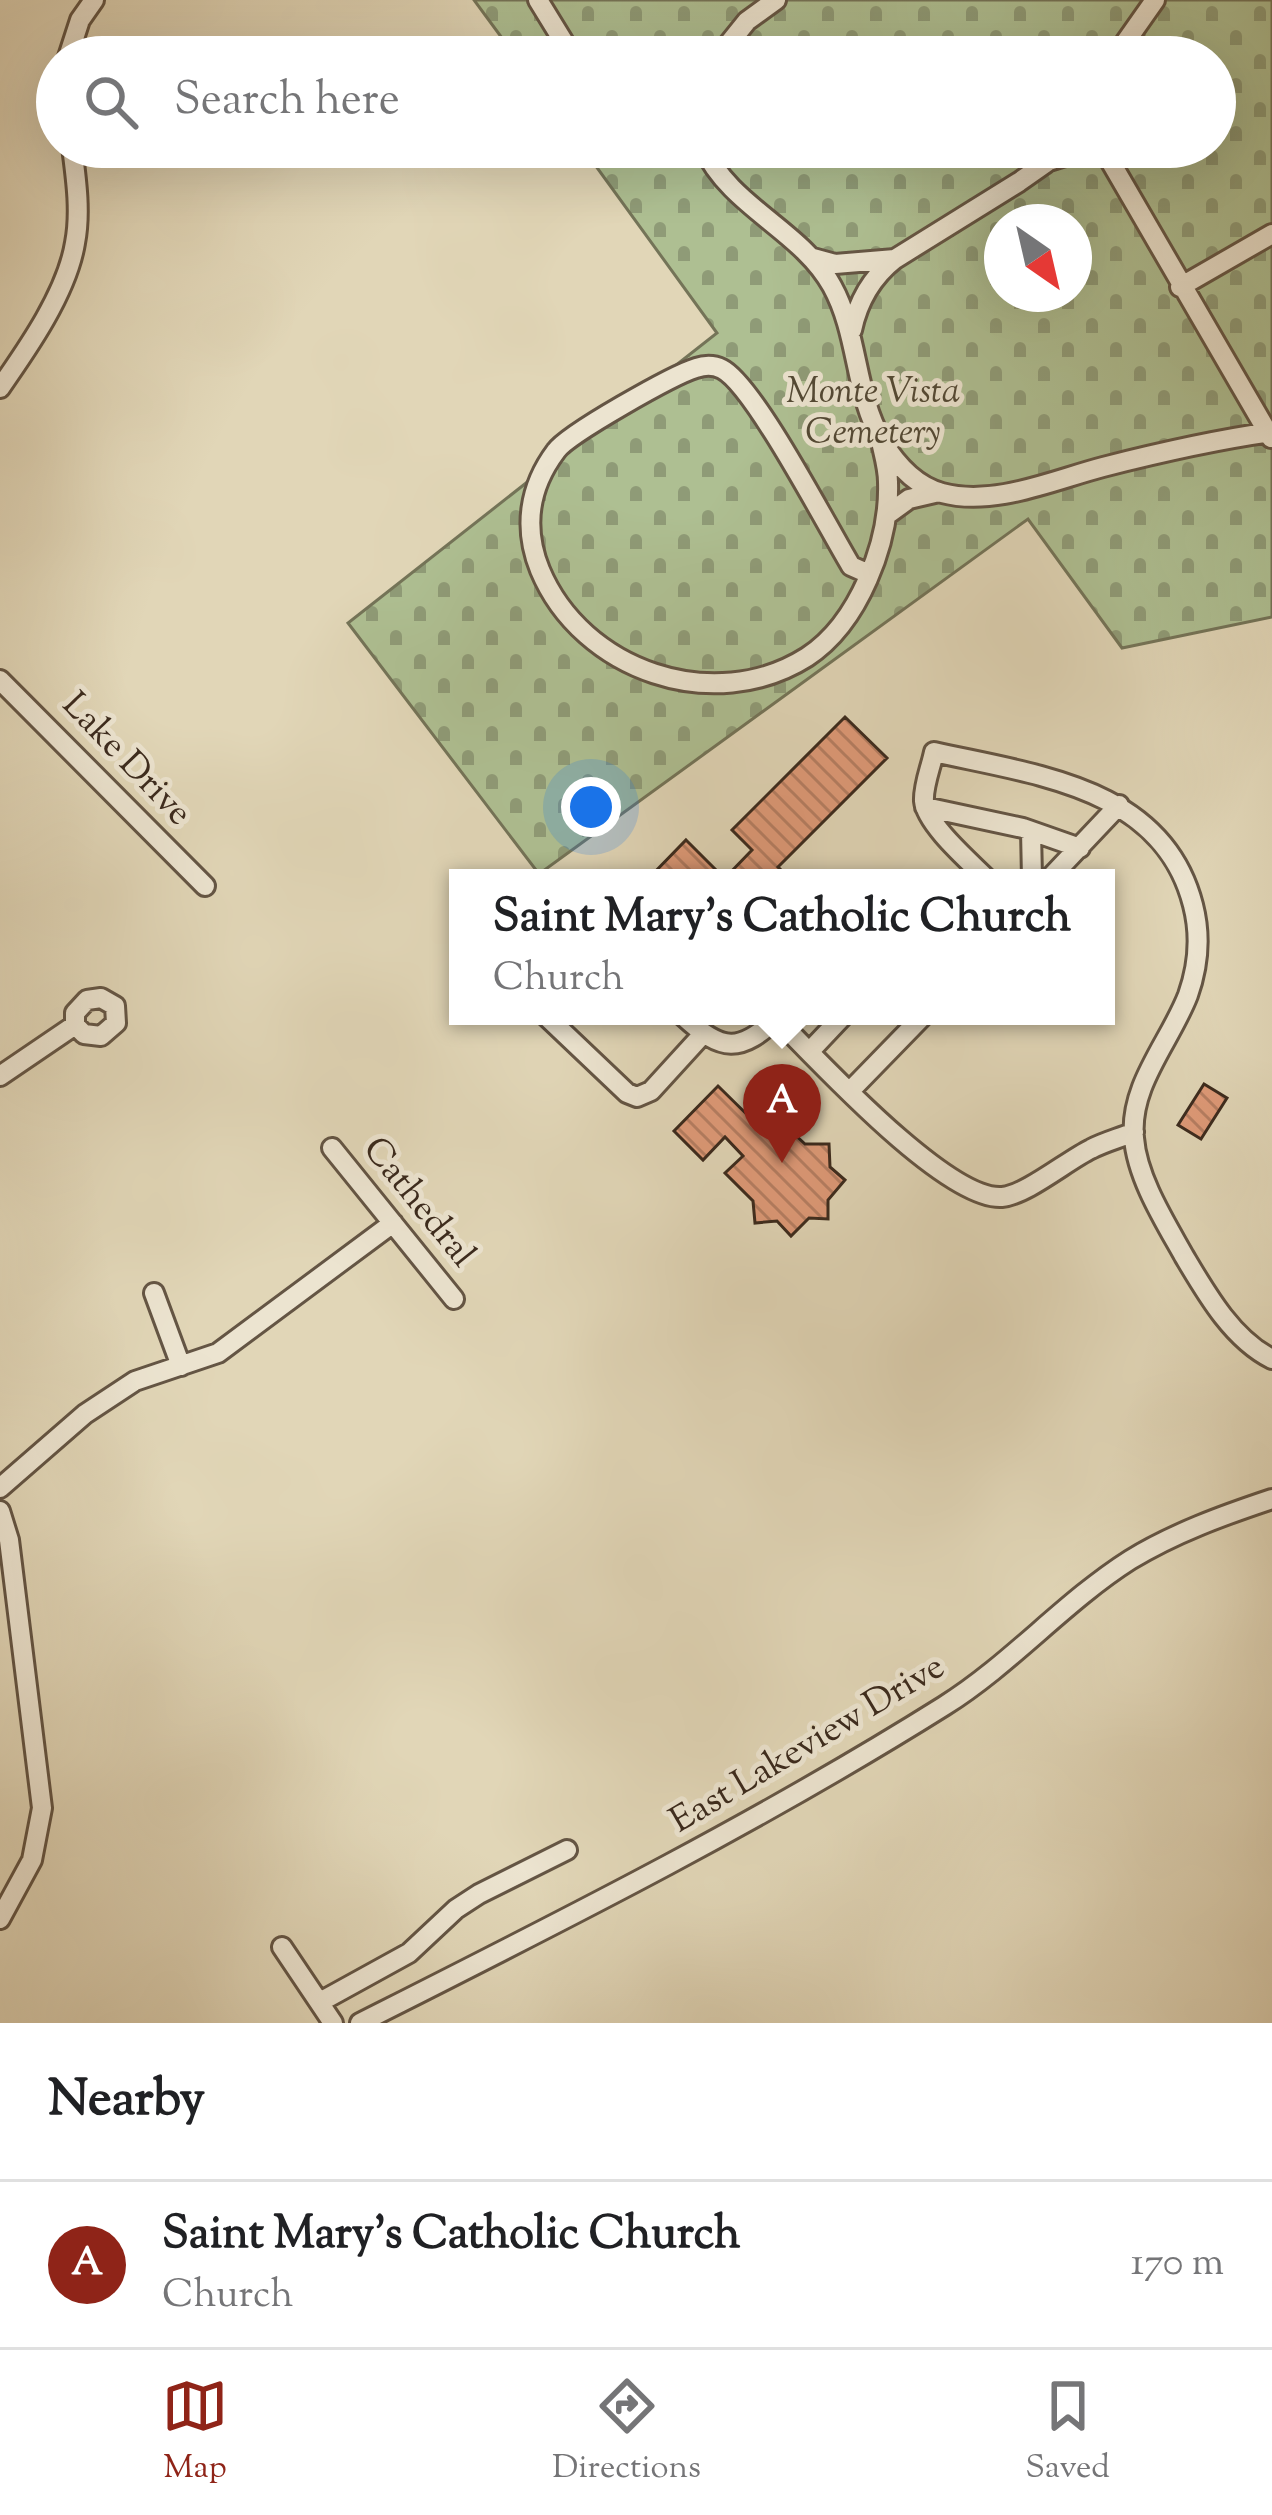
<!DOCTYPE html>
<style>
:root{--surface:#fff;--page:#f2f2f2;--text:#202124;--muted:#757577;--line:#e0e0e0;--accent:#8f2418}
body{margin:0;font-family:"Sorts Mill Goudy",serif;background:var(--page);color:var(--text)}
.compass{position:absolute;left:984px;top:204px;width:108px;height:108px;border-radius:50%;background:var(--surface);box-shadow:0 12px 48px #0002;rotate:146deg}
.you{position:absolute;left:591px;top:807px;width:42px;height:42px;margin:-30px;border:9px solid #fff;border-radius:50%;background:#1a73e8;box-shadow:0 0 0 18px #1a73e833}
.badge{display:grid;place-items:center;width:78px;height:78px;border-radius:50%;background:var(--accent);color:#fff;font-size:39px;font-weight:700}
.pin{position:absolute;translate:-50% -99px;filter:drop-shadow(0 3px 6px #0008)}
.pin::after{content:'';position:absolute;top:63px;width:42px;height:36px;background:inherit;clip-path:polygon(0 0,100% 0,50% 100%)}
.popup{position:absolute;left:449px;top:869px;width:666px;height:156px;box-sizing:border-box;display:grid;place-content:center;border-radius:0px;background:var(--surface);filter:drop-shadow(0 3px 9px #0005);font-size:39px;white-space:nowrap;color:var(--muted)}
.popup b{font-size:45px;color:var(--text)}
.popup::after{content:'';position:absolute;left:50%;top:100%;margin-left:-24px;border:24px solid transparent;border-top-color:var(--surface)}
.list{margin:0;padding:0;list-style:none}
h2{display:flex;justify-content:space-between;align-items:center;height:156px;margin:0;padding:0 48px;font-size:51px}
h2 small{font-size:39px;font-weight:400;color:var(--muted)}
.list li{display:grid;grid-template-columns:78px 1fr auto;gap:36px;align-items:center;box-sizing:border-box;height:168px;padding:0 48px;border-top:3px solid var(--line)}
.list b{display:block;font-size:45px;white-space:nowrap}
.list p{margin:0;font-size:39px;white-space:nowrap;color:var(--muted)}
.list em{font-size:39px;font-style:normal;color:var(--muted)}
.icon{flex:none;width:66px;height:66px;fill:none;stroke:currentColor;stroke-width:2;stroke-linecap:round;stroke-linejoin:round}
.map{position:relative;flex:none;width:1272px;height:2023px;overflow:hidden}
.search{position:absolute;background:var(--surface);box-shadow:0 12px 48px #0002;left:36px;right:36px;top:36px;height:132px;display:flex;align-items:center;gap:30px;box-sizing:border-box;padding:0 42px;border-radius:66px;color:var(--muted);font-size:45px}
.sheet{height:324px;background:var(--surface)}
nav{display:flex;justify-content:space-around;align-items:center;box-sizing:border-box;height:168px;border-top:3px solid var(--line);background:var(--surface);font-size:33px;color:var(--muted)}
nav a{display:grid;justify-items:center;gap:6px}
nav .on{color:var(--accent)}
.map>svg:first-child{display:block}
</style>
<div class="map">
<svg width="1272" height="2023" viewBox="0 0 1272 2023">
<defs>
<pattern id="cemetery-stones" width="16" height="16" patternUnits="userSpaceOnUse" patternTransform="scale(3)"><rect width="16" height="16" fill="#aebf92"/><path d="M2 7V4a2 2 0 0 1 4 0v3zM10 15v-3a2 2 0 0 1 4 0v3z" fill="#8f9b77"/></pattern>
<pattern id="building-back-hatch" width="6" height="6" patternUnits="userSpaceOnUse" patternTransform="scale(3)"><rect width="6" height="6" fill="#df9a78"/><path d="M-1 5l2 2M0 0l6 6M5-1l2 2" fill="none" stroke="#b67e62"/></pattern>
</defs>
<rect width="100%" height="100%" fill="#e1d6b7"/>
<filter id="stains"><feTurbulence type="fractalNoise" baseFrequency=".00167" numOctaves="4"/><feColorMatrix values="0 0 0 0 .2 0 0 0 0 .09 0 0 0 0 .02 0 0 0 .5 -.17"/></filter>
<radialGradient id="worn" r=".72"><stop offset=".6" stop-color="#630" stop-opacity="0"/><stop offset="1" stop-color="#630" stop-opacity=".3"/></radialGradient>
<path fill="url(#cemetery-stones)" stroke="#747458" stroke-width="3" fill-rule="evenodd" d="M474,0h798v617l-150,31 -94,-129 -489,355 -191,-251 369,-290 -135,-186h633v-90h-699zM1002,222h72v72h-72z"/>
<path fill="url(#building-back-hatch)" stroke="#3b2a1d" stroke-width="3" d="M845,717l42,41 -109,109 11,11h-64l27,-28 -20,-20z
M686,840l38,38h-75z
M1204,1084l23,14 -26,41 -23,-14z
M718,1086l60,59 13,-14 14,13h24l1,23 15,13 -17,20v19l-19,-1 -18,18 -14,-15 -22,2 -2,-22 -28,-28 18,-17 -18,-19 -22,23 -29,-29z"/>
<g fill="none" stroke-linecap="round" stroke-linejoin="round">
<defs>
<path id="minor" d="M538,0l35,57
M68,57l12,-37 14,-20
M718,57l29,-36 29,-21
M1115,57l40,-57
M703,147c27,60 98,83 129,139 27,49 22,106 50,155 14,23 34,45 60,52 52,14 111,-13 161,-26 55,-14 112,-27 169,-35
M1102,147l169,291
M1049,161l29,-9h25
M813,258l22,6 60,-5 124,-77 30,-21 11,-14
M1180,287l92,-53
M852,330c6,-28 20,-53 43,-71
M0,388c28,-40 67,-96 75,-145 6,-31 1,-65 -3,-96
M887,515l22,-16 30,-7
M869,574l-18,-8c-23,-38 -97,-181 -129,-197 -8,-4 -17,-4 -26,-1 -23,7 -128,66 -140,83 -27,36 -33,77 -16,119 42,101 174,146 267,87 52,-34 83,-115 81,-175 0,-15 -5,-30 -8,-45
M0,680l205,206
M925,807l98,21 57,20
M1031,831l1,47
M986,878c-17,-17 -60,-54 -62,-77 -1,-15 7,-34 10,-49 102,23 229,35 259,153 8,31 6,59 -5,90 -18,47 -59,90 -54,143 3,40 31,84 50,118 22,37 48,83 88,103
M1050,878l69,-73
M546,1016l81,77 10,4 14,-6 52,-57
M683,1016c39,36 57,38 96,0
M774,1016c41,41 172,185 228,181 24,-2 66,-37 89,-48 13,-7 29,-11 43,-17
M810,1051l33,-35
M0,1076l75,-51v-12l12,-13 14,-2 14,8 1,17 -15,13 -17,-2 -9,-9
M850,1091l73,-75
M332,1148l122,151
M154,1293l27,73
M0,1488l85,-74 50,-33 83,-28 175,-130
M0,1511l9,29 33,268 -10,52 -32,59
M282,1947l51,76
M320,2002l89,-49 47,-44 23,-15 88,-44
M360,2023c198,-100 396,-199 584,-317 67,-42 120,-104 186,-146 44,-27 94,-45 142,-61"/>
</defs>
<use href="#minor" stroke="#645544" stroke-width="24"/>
<use href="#minor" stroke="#ece4d0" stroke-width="18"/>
</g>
<g text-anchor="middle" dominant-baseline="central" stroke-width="10" stroke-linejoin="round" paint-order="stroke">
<g font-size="36" font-style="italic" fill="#524834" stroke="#ece4d0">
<text x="873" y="393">Monte Vista<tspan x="873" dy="41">Cemetery</tspan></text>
</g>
<g font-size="36" fill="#3b2a1d" stroke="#ece4d0">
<text transform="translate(126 760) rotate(46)">Lake Drive</text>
<text transform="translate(418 1203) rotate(51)">Cathedral</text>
<text transform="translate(808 1745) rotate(-31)">East Lakeview Drive</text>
</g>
</g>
<rect width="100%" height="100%" filter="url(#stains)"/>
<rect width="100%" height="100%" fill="url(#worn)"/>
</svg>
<svg class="compass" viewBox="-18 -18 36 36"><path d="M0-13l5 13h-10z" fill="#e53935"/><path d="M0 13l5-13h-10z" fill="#757577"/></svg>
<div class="you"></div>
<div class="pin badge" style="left:782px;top:1163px">A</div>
<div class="popup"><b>Saint Mary's Catholic Church</b>Church</div>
<div class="search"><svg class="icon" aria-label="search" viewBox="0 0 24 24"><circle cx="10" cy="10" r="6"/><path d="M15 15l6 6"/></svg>Search here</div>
</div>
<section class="sheet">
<h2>Nearby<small></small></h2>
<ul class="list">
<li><span class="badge">A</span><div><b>Saint Mary's Catholic Church</b><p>Church</p></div><em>170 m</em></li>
</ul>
</section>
<nav>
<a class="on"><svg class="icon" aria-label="map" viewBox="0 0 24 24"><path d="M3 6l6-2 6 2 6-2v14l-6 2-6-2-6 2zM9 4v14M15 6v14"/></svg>Map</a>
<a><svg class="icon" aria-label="directions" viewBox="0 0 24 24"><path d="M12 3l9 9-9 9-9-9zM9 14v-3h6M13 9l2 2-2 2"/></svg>Directions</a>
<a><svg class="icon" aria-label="saved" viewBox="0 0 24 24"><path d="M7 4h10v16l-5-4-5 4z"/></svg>Saved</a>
</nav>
